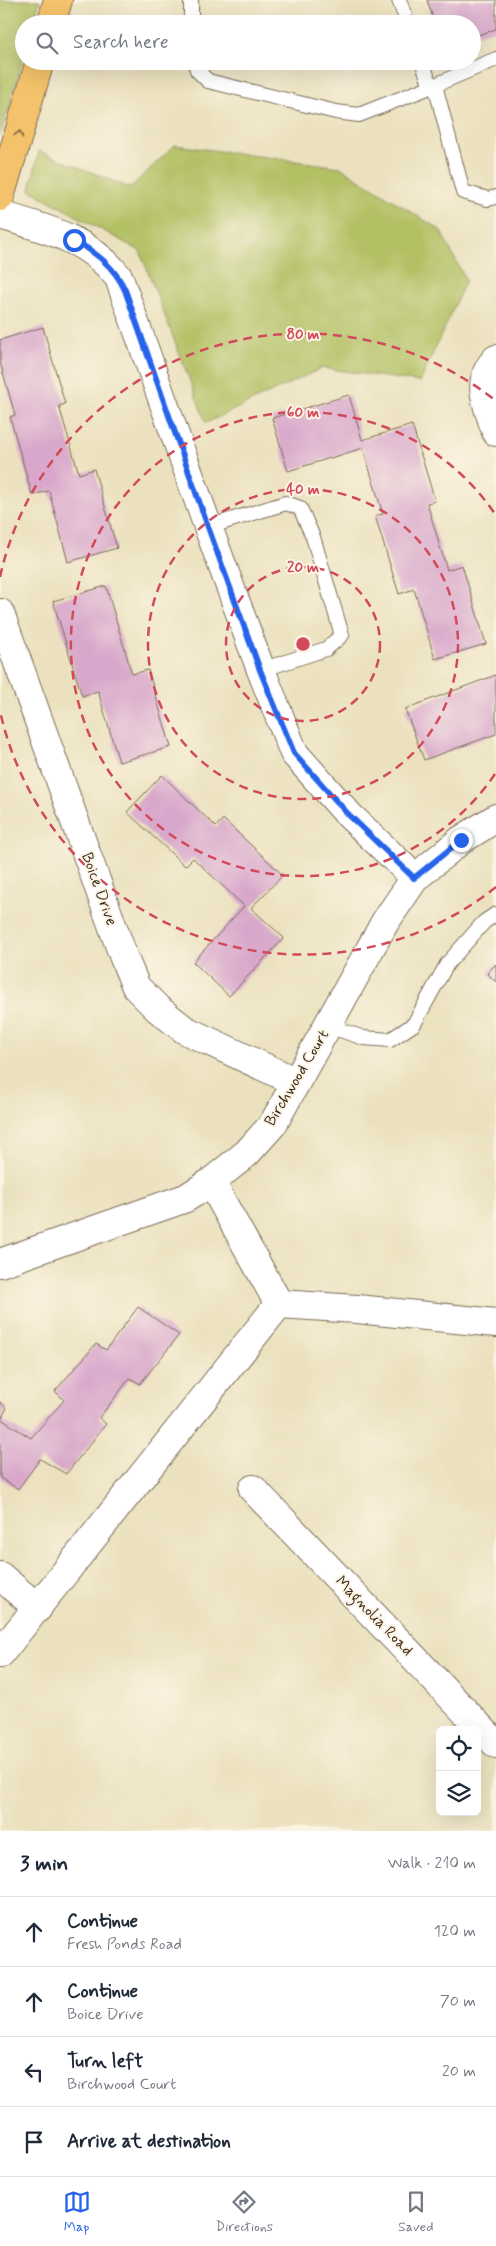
<!DOCTYPE html>
<meta charset="utf-8">
<style>
:root{--surface:#fff;--page:#f6f6f7;--text:#1f2937;--muted:#747a83;--line:#e0e1e3;--accent:#2563eb}
body{margin:0;font-family:Mynerve,sans-serif;background:var(--page);color:var(--text)}
.controls{position:absolute;right:15px;bottom:15px;display:grid;overflow:hidden;border-radius:8px;box-shadow:0 5px 20px #0002}
.controls button{width:45px;height:45px;display:grid;place-items:center;padding:0;border:0;border-bottom:1px solid var(--line);background:var(--surface);color:var(--text);font:25px sans-serif}
.stop{position:absolute;width:15px;height:15px;margin:-11px;border:4px solid #2563eb;border-radius:50%;background:#fff}
.stop.end{background:#2563eb;border-color:#fff;box-shadow:0 1px 5px #0008}
.list{margin:0;padding:0;list-style:none}
h2{display:flex;justify-content:space-between;align-items:center;height:65px;margin:0;padding:0 20px;font-size:21px}
h2 small{font-size:16px;font-weight:400;color:var(--muted)}
.list li{display:grid;grid-template-columns:32px 1fr auto;gap:15px;align-items:center;box-sizing:border-box;height:70px;padding:0 20px;border-top:1px solid var(--line)}
.list b{display:block;font-size:19px;white-space:nowrap}
.list p{margin:0;font-size:16px;white-space:nowrap;color:var(--muted)}
.list em{font-size:16px;font-style:normal;color:var(--muted)}
.icon{flex:none;width:28px;height:28px;fill:none;stroke:currentColor;stroke-width:2;stroke-linecap:round;stroke-linejoin:round}
.map{position:relative;flex:none;width:496px;height:1831px;overflow:hidden}
.search{position:absolute;background:var(--surface);box-shadow:0 5px 20px #0002;left:15px;right:15px;top:15px;height:55px;display:flex;align-items:center;gap:12px;box-sizing:border-box;padding:0 18px;border-radius:28px;color:var(--muted);font-size:19px}
.sheet{height:345px;background:var(--surface)}
nav{display:flex;justify-content:space-around;align-items:center;box-sizing:border-box;height:70px;border-top:1px solid var(--line);background:var(--surface);font-size:14px;color:var(--muted)}
nav a{display:grid;justify-items:center;gap:2px}
nav .on{color:var(--accent)}
.map>svg:first-child{display:block}
</style>
<div class="map">
<svg width="496" height="1831" viewBox="0 0 496 1831">
<rect width="100%" height="100%" fill="#fcf5e5"/>
<filter id="ink" filterUnits="userSpaceOnUse"><feTurbulence type="fractalNoise" baseFrequency=".02" numOctaves="2"/><feDisplacementMap in="SourceGraphic" scale="10" xChannelSelector="R" yChannelSelector="G"/><feConvolveMatrix kernelMatrix="1 2 1 2 8 2 1 2 1" color-interpolation-filters="sRGB"/></filter>
<filter id="wash" filterUnits="userSpaceOnUse"><feTurbulence type="fractalNoise" baseFrequency=".0096" numOctaves="4" result="noise"/><feDisplacementMap in="SourceGraphic" scale="20" xChannelSelector="R" yChannelSelector="G"/><feGaussianBlur stdDeviation="1.12" result="paint"/><feColorMatrix in="noise" values="0 0 0 0 0 0 0 0 0 0 0 0 0 0 0 0 0 1.4 0 .05"/><feComposite in="paint" operator="in"/></filter>
<g filter="url(#wash)">
<rect width="100%" height="100%" fill="#ebe1be"/>
<path fill="#b3c063" stroke="#777540" d="M0,0h40l-7,24h-9v31l-24,82z
M175,145l165,22 100,63 26,50 -46,102 -98,-14 -116,55 -66,-172 -110,-61 9,-39 91,37z"/>
<g id="blocks">
<path fill="#d8a7cb" d="M427,0h69v29l-24,8v-13h-37z
M43,327l22,77 -6,2 20,68 15,-5 23,79 -49,14 -19,-71 -17,4 -22,-78 5,-2 -15,-53v-22z
M349,395l13,45 50,-15 23,76 -8,2 20,67 15,-5 24,79 -51,15 -21,-70 -15,5 -24,-78 8,-2 -20,-66 -75,23 -16,-53z
M106,586l26,88 16,-4 23,77 -52,15 -21,-71 -16,5 -29,-95z
M496,675v59l-72,26 -19,-51z
M162,775l54,52 7,-8 60,56 -32,33 33,30 -55,58 -36,-34 51,-56 -51,-48 -8,8 -58,-54z
M496,964v18l-9,-9z
M138,1307l41,28 -39,49 -10,-6 -31,40 7,6 -40,50 -26,-15 -22,30 -18,-11v-76l7,6 -6,11 30,19 33,-38 -9,-9 41,-47 10,6z"/>
</g>
</g>
<g filter="url(#ink)">
<use href="#blocks" fill-opacity="0" stroke="#796a56" stroke-width="1"/>
<g fill="none" stroke-linecap="round" stroke-linejoin="round">
<defs>
<path id="lane" d="M399,0l9,24
M191,24v-24
M195,61l2,9 11,11 128,31 23,3 76,-30 61,-26
M422,61l9,26
M435,85l28,107 25,7 8,-2
M208,527l78,-24 14,5 13,29 29,98 -16,14 -65,21
M328,1026l36,12 26,2 24,-16 33,-60 37,-42 12,-8"/>
<path id="street" d="M0,215c44,13 90,24 119,63l89,249 53,143 33,83 54,61 67,64
M496,359c-22,23 -8,47 0,73
M0,613l124,345 12,29 22,22 27,21 111,52
M0,1263l186,-65 25,-16 36,-29 26,-29 112,-202 30,-44 46,-38 35,-22
M279,1304l78,5 139,14
M253,1489l243,255
M0,1576l38,32
M0,1654l279,-350 -68,-122"/>
<path id="highway" d="M51,24l7,-24
M0,197l40,-136"/>
</defs>
<use href="#lane" stroke="#796a56" stroke-width="16"/>
<use href="#street" stroke="#796a56" stroke-width="30"/>
<use href="#highway" stroke="#796a56" stroke-width="30"/>
<use href="#lane" stroke="#fff" stroke-width="14"/>
<use href="#street" stroke="#fff" stroke-width="28"/>
<use href="#highway" stroke="#f3c26a" stroke-width="28"/>
</g>
<defs><path id="oneway-chevron" d="M-2-3.5L2.5 0L-2 3.5" fill="none" stroke-width="1.6" stroke-linecap="round" stroke-linejoin="round" transform="scale(1.25)"/></defs>
<use stroke="#8e6e40" href="#oneway-chevron" transform="translate(19 134) rotate(-74)"/>
</g>
<g fill="none" stroke-linecap="round" stroke-linejoin="round" filter="url(#ink)">
<path stroke="#2563eb" stroke-width="6" d="M74,240c22,13 40,26 51,50l83,237 52,143 34,83 54,61 66,64 47,-38"/>
</g>
<g fill="none" stroke="#d1495b" stroke-width="2.5" stroke-dasharray="9 6">
<circle cx="303" cy="644" r="77"/>
<circle cx="303" cy="644" r="155"/>
<path d="M495 774A232 232 0 1 1 495 514"/>
<path d="M496 887A310 310 0 0 1 0 711M0 577A310 310 0 0 1 496 401"/>
</g>
<g text-anchor="middle" dominant-baseline="central" stroke-width="4" stroke-linejoin="round" paint-order="stroke">
<g font-size="16" fill="#3b2a1e" stroke="#fcf5e5">
<text transform="translate(99 889) rotate(70)">Boice Drive</text>
<text transform="translate(297 1078) rotate(-59)">Birchwood Court</text>
<text transform="translate(374 1616) rotate(46)">Magnolia Road</text>
</g>
</g>
<circle cx="303" cy="644" r="8" fill="#d1495b" stroke="#fcf5e5" stroke-width="2.5"/>
<g font-size="15" text-anchor="middle" font-weight="bold" fill="#d1495b" stroke="#fcf5e5" stroke-width="4" stroke-linejoin="round" paint-order="stroke">
<text x="303" y="339">80 m</text>
<text x="303" y="417">60 m</text>
<text x="303" y="494">40 m</text>
<text x="303" y="572">20 m</text>
</g>
</svg>
<div class="controls">
<button><svg class="icon" aria-label="locate" viewBox="0 0 24 24"><circle cx="12" cy="12" r="6"/><path d="M12 2v4M12 18v4M2 12h4M18 12h4"/></svg></button>
<button><svg class="icon" aria-label="layers" viewBox="0 0 24 24"><path d="M12 4l9 5-9 5-9-5zM3 14l9 5 9-5"/></svg></button>
</div>
<div class="stop" style="left:74px;top:240px"></div>
<div class="stop end" style="left:461px;top:840px"></div>
<div class="search"><svg class="icon" aria-label="search" viewBox="0 0 24 24"><circle cx="10" cy="10" r="6"/><path d="M15 15l6 6"/></svg>Search here</div>
</div>
<section class="sheet">
<h2>3 min<small>Walk · 210 m</small></h2>
<ul class="list">
<li><svg class="icon" aria-label="ahead" viewBox="0 0 24 24"><path d="M12 20V5M6 11l6-6 6 6"/></svg><div><b>Continue</b><p>Fresh Ponds Road</p></div><em>120 m</em></li>
<li><svg class="icon" aria-label="ahead" viewBox="0 0 24 24"><path d="M12 20V5M6 11l6-6 6 6"/></svg><div><b>Continue</b><p>Boice Drive</p></div><em>70 m</em></li>
<li><svg class="icon" aria-label="left" viewBox="0 0 24 24"><path d="M17 20v-9H6M10 6l-5 5 5 5"/></svg><div><b>Turn left</b><p>Birchwood Court</p></div><em>20 m</em></li>
<li><svg class="icon" aria-label="arrive" viewBox="0 0 24 24"><path d="M6 21V4h12l-3 4 3 4H6"/></svg><div><b>Arrive at destination</b></div></li>
</ul>
</section>
<nav>
<a class="on"><svg class="icon" aria-label="map" viewBox="0 0 24 24"><path d="M3 6l6-2 6 2 6-2v14l-6 2-6-2-6 2zM9 4v14M15 6v14"/></svg>Map</a>
<a><svg class="icon" aria-label="directions" viewBox="0 0 24 24"><path d="M12 3l9 9-9 9-9-9zM9 14v-3h6M13 9l2 2-2 2"/></svg>Directions</a>
<a><svg class="icon" aria-label="saved" viewBox="0 0 24 24"><path d="M7 4h10v16l-5-4-5 4z"/></svg>Saved</a>
</nav>
